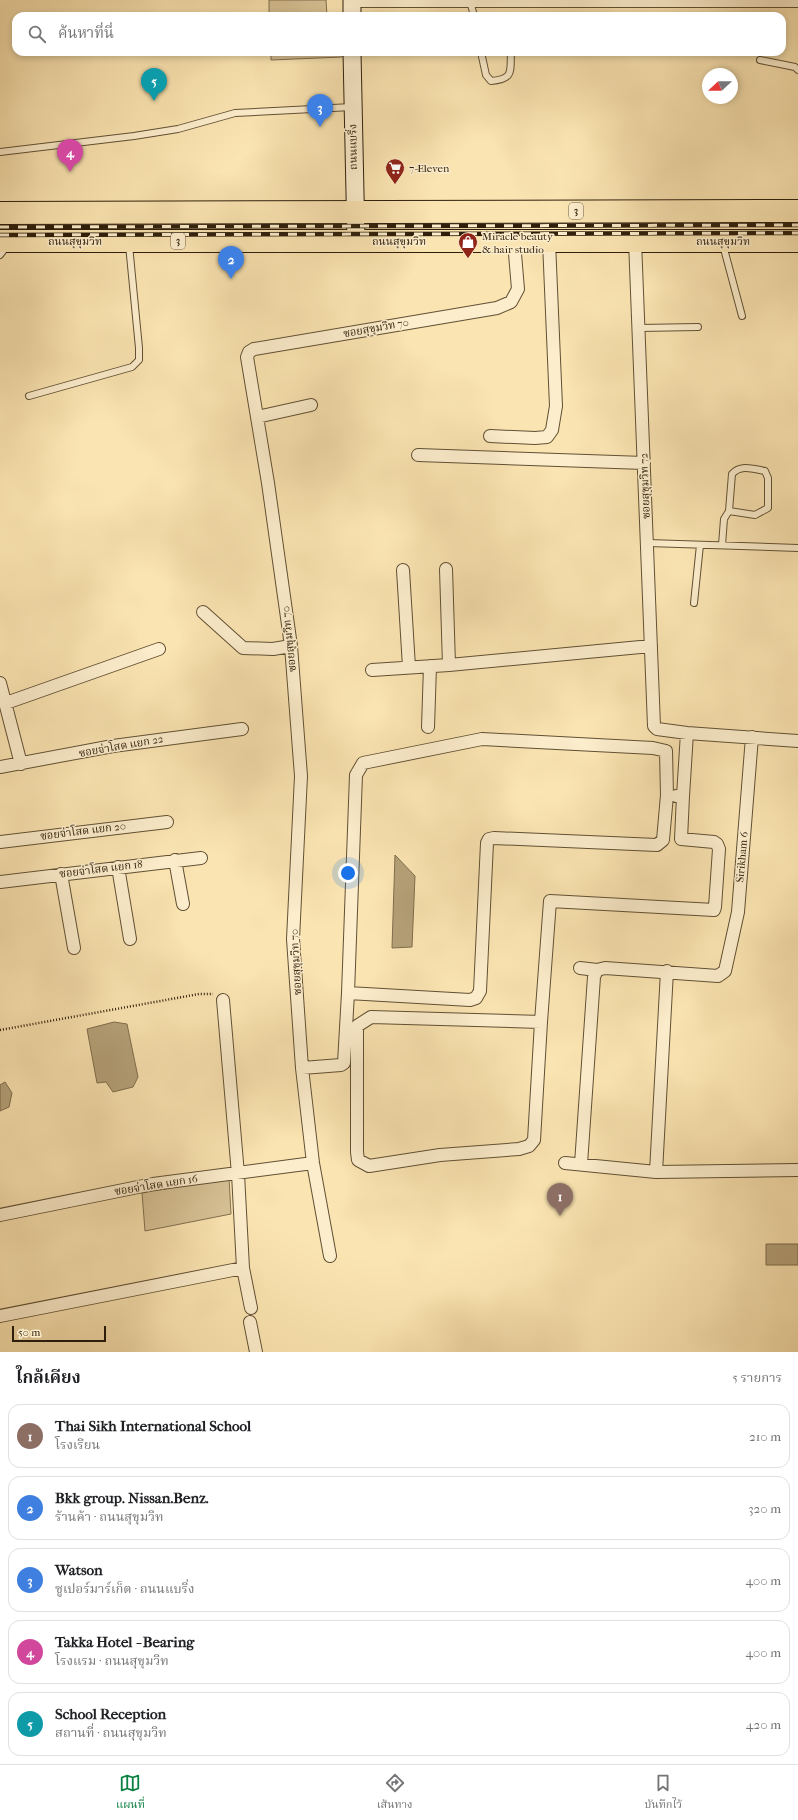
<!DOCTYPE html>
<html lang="th">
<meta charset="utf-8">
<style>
:root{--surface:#fff;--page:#f6f6f6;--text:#202124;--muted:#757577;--line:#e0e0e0;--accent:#0b8043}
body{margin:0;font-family:"IM FELL French Canon","Noto Serif Thai",serif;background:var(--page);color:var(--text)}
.compass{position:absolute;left:702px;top:68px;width:36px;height:36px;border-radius:50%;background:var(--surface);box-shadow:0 2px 6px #0003;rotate:248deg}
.scale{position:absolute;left:12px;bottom:10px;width:94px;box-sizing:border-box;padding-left:4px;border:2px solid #2e1e0b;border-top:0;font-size:11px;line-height:14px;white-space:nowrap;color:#2e1e0b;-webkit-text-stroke:3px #fcedcc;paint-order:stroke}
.you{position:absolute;left:348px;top:873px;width:14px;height:14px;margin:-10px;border:3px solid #fff;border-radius:50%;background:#1a73e8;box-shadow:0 0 0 6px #1a73e833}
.badge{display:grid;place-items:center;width:26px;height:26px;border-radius:50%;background:var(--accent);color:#fff;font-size:13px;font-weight:700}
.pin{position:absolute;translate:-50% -33px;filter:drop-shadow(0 1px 2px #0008)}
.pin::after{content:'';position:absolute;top:21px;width:14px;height:12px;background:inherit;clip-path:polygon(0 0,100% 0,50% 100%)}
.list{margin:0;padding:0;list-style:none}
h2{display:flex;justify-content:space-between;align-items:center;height:52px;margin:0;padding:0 16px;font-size:17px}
h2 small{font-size:13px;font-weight:400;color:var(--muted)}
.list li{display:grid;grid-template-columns:26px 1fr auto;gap:12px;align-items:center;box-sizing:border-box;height:64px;margin:0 8px 8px;padding:0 8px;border:1px solid var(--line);border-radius:12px}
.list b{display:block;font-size:15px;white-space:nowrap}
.list p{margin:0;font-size:13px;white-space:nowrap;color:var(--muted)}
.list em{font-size:13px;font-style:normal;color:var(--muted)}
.icon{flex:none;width:22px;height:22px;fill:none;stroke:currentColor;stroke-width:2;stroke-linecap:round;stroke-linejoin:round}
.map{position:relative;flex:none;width:798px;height:1352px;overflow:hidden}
.search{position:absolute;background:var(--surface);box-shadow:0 2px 6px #0003;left:12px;right:12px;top:12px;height:44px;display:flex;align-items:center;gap:10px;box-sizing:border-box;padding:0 14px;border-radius:12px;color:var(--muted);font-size:15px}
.sheet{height:412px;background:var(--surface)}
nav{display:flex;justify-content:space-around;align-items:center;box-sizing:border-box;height:56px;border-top:1px solid var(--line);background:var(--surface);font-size:11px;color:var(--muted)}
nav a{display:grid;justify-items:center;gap:2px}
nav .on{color:var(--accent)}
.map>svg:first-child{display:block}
</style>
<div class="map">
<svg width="798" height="1352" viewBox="0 0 798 1352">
<rect width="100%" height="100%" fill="#fae4b1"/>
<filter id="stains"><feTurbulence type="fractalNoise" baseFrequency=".005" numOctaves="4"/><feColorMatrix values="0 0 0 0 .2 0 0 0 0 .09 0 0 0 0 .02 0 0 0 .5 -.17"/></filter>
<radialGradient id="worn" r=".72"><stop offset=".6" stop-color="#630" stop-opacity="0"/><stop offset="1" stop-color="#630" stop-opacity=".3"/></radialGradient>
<path fill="#d7c295" stroke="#827050" d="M269,0h57l1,16h-58z
M271,52h72l-1,5 -71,3z
M229,1178l2,36 -86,17 -3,-38z"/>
<path fill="#b5a179" stroke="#7f6d4d" d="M395,855l20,21 -3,71 -20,1z
M114,1022l13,2 11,53 -5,10 -20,5 -7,-10 -9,1 -10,-54z
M5,1082l7,11 -3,14 -9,4v-26z
M766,1244h32v21h-32z"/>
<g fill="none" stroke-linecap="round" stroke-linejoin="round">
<defs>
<path id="lane" d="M470,1l4,15
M481,52l5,23 5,6c23,-2 19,-9 20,-29
M760,60l35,7 3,3
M0,152l134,-16 44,-7 57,-16 117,-6
M723,245l19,71
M0,255l7,-9
M639,328l59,-1
M29,396l103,-29 7,-7v-12l-10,-103
M648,543l150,5
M722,545l2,-26 5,-8 3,-37c9,-10 21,-5 33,-3l3,7v30l-13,7 -26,-4
M694,603l6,-58"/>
<path id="street" d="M352,1h446
M635,241l19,485 3,3 30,4 111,8
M257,417l54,-12
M490,436l45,2 12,-1 5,-7 4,-24 -7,-164
M418,455l226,8
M446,569l3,96
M403,570l6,97
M203,612l40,36 30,1 18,-3
M372,670l77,-5 202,-19
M0,683l21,81
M6,703l153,-54
M428,727l2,-61
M0,767l113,-21 129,-17
M676,796h7l4,-63
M0,842l167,-20
M175,860l8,44
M118,867l12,72
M61,874l13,74
M0,882l201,-24
M580,968l17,2 8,-2 113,8 7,-5 13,-59 14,-175
M223,1000l15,174 5,94 8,40
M541,1022l-7,118 -5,6 -10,3 -79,6 -71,11 -11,-6 -1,-8v-126l14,-9 170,5 9,-121 164,9 1,-3 4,-58 -2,-5 -3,-2 -33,-3 2,-43
M302,1068l39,-3 3,-2 4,-70 8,-218 7,-12 119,-24 171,9 13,3 1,44 -4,45 -6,5 -163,-7 -5,1 -2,4 -7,148 -4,7 -6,2 -122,-7
M565,1163l91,9 142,-2
M581,1164l13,-187 3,-7
M656,1172l11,-201
M0,1215l153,-31 160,-21
M330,1256l-17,-93 -11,-95 -9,-129 8,-163 -10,-130 -23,-163 -21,-126 2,-5 5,-3 243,-41 14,-6 7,-13 -4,-47
M0,1316l243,-48
M250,1322l6,30"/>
<path id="secondary" d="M352,16v-16
M352,52l4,189"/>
<path id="highway" d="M0,213l798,-2
M0,241h798"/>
</defs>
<use href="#lane" stroke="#615034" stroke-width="8"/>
<use href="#street" stroke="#615034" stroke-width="14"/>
<use href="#secondary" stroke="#2e1e0b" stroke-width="19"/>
<use href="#highway" stroke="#2e1e0b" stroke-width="24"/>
<path stroke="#2e1e0b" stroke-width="2.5" stroke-dasharray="1 2" stroke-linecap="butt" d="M0,1030l199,-36h14"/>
<use href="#lane" stroke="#fcedcc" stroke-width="6"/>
<use href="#street" stroke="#fcedcc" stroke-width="12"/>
<use href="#secondary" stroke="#fcedcc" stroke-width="17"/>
<use href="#highway" stroke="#fae4b1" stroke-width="22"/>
<defs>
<path id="rail" d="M0,227l798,-2
M0,235l798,-2"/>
</defs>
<use href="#rail" stroke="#2e1e0b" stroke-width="4.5"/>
<use href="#rail" stroke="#fcedcc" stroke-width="3" stroke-dasharray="9" stroke-linecap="butt"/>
</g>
<defs>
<symbol id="supermarket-pin" viewBox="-11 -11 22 30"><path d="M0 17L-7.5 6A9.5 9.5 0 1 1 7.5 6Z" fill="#8f2418" stroke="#fcedcc"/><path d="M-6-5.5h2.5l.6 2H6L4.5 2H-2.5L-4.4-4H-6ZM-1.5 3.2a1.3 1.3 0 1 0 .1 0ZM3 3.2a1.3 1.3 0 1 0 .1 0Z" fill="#fff"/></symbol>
<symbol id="shop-pin" viewBox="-11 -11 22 30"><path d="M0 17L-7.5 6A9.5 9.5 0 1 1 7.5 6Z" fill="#8f2418" stroke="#fcedcc"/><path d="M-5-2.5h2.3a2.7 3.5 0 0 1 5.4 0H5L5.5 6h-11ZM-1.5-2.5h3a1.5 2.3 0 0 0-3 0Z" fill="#fff"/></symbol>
</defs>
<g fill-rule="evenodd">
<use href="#supermarket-pin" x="384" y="157" width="22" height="30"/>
<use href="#shop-pin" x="457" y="231" width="22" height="30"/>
</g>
<g text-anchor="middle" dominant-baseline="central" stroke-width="3" stroke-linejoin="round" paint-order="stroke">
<g fill="#fcedcc" stroke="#6c5c45" stroke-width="1">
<rect x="569" y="203" width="14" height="16" rx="3"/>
<rect x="171" y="233" width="14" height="16" rx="3"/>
</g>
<g font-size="10" font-weight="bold" fill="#2e1e0b">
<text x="576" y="211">3</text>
<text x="178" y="241">3</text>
</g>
<g font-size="11" fill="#2e1e0b" stroke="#fcedcc">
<text transform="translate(353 147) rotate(-91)">ถนนแบริ่ง</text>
<text x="75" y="241">ถนนสุขุมวิท</text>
<text x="399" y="241">ถนนสุขุมวิท</text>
<text x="723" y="241">ถนนสุขุมวิท</text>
<text transform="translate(376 328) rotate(-10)">ซอยสุขุมวิท 70</text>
<text transform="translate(645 486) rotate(-92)">ซอยสุขุมวิท 72</text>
<text transform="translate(289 639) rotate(-96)">ซอยสุขุมวิท 70</text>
<text transform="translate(121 746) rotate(-10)">ซอยจ่าโสด แยก 22</text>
<text transform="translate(83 831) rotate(-7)">ซอยจ่าโสด แยก 20</text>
<text transform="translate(742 857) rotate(-85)">Sirikham 6</text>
<text transform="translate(101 869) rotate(-7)">ซอยจ่าโสด แยก 18</text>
<text transform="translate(296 962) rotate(-93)">ซอยสุขุมวิท 70</text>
<text transform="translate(156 1185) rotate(-9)">ซอยจ่าโสด แยก 16</text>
</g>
<g font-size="11" fill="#2e1e0b" stroke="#fcedcc" text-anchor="start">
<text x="409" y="168">7-Eleven</text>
<text x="482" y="236">Miracle beauty<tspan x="482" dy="13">&amp; hair studio</tspan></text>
</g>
</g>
<rect width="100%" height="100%" filter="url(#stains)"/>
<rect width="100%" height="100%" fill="url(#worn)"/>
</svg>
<svg class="compass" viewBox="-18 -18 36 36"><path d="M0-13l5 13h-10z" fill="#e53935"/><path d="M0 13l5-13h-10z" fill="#757577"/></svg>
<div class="scale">50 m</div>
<div class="you"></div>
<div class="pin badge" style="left:560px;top:1216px;background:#8d6e63">1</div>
<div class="pin badge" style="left:231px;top:279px;background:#3f7fe0">2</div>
<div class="pin badge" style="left:320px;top:127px;background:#3f7fe0">3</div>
<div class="pin badge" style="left:70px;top:172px;background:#d1479c">4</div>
<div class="pin badge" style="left:154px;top:101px;background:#0f9aa8">5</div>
<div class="search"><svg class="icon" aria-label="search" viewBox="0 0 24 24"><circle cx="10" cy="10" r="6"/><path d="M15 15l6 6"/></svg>ค้นหาที่นี่</div>
</div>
<section class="sheet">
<h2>ใกล้เคียง<small>5 รายการ</small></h2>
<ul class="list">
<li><span class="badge" style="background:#8d6e63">1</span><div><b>Thai Sikh International School</b><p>โรงเรียน</p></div><em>210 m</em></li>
<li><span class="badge" style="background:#3f7fe0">2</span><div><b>Bkk group. Nissan.Benz.</b><p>ร้านค้า · ถนนสุขุมวิท</p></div><em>320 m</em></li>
<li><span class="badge" style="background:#3f7fe0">3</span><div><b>Watson</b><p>ซูเปอร์มาร์เก็ต · ถนนแบริ่ง</p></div><em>400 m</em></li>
<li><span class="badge" style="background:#d1479c">4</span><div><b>Takka Hotel - Bearing</b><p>โรงแรม · ถนนสุขุมวิท</p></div><em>400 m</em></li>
<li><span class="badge" style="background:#0f9aa8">5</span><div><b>School Reception</b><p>สถานที่ · ถนนสุขุมวิท</p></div><em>420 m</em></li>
</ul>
</section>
<nav>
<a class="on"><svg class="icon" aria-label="map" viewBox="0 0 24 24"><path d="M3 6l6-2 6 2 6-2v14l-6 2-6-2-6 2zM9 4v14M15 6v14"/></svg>แผนที่</a>
<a><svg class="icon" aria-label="directions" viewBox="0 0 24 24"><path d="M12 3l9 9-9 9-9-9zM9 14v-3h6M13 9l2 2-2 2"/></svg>เส้นทาง</a>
<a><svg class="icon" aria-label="saved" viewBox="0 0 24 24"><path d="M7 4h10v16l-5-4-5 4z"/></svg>บันทึกไว้</a>
</nav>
